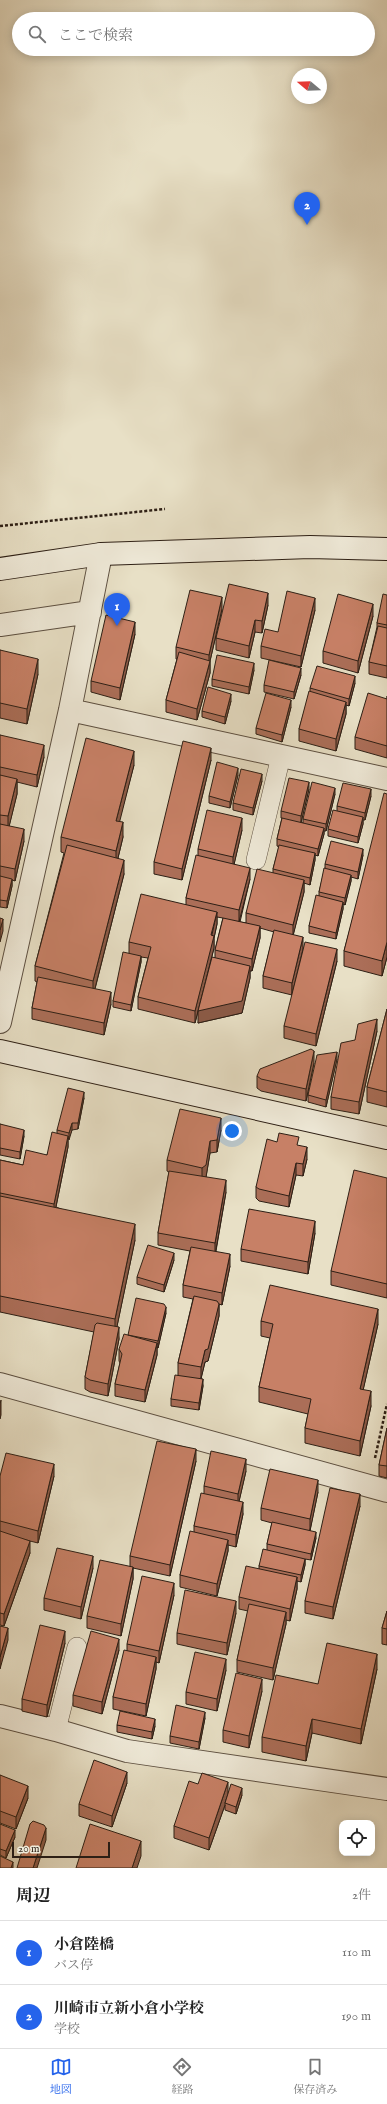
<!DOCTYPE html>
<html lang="ja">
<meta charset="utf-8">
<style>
:root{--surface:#fff;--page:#f2f2f2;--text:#222;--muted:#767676;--line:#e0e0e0;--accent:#2563eb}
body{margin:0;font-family:"IM FELL English","Noto Serif JP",serif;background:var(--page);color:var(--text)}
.controls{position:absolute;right:12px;bottom:12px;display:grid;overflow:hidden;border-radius:8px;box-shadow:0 2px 10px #0003}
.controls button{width:36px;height:36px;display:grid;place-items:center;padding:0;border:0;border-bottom:1px solid var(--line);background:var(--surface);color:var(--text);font:20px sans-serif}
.compass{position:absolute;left:291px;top:68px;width:36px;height:36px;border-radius:50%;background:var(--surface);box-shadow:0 2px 10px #0003;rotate:289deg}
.scale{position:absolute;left:12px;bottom:10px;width:98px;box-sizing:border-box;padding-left:4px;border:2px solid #2d1f15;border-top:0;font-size:11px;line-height:14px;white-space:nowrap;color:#2d1f15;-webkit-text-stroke:3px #f0ebda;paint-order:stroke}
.you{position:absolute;left:232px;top:1131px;width:14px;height:14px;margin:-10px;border:3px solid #fff;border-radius:50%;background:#1a73e8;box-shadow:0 0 0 6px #1a73e833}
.badge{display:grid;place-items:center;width:26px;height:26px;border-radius:50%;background:var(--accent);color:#fff;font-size:13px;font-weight:700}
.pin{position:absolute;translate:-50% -33px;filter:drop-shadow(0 1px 2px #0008)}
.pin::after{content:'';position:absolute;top:21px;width:14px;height:12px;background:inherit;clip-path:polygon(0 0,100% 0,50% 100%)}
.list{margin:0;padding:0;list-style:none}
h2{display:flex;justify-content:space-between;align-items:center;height:52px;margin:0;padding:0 16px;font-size:17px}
h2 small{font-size:13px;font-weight:400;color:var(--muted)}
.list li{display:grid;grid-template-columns:26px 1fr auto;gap:12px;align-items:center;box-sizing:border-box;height:64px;padding:0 16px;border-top:1px solid var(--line)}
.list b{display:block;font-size:15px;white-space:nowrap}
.list p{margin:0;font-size:13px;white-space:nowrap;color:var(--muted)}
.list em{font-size:13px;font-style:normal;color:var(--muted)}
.icon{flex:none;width:22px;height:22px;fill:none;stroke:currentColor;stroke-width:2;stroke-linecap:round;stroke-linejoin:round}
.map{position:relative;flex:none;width:387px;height:1868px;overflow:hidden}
.search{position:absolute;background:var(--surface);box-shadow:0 2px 10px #0003;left:12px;right:12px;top:12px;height:44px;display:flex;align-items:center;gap:10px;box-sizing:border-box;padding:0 14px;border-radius:22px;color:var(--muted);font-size:15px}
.sheet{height:180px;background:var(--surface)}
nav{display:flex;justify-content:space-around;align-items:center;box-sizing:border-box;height:56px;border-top:1px solid var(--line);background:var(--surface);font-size:11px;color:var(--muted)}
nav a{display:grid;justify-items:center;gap:2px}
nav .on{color:var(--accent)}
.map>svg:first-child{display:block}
</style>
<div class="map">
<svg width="387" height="1868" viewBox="0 0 387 1868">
<rect width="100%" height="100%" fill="#e8e0c6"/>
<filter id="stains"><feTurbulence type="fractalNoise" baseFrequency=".005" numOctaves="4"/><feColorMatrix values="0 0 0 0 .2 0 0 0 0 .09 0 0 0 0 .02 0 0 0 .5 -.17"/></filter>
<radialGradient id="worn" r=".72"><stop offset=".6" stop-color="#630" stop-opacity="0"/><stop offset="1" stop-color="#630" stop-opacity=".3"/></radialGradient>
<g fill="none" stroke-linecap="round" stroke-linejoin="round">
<defs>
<path id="lane" d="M256,860l25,-104
M56,1730l21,-83"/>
<path id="street" d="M0,625l90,-13
M70,710l317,69
M0,1022l70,-312 31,-156
M0,1384l387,107
M0,1716l56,14 71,21 260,38"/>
<path id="secondary" d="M0,569l101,-15 209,-7 77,2
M0,1051l387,87"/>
</defs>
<use href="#lane" stroke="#5c4f41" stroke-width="20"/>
<use href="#street" stroke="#5c4f41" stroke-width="24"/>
<use href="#secondary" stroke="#2d1f15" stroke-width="24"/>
<path stroke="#2d1f15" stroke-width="2.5" stroke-dasharray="3 2" stroke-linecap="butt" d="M0,526l165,-17
M375,1458l12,-54"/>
<use href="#lane" stroke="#f0ebda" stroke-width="19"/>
<use href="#street" stroke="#f0ebda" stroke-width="22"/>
<use href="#secondary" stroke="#f0ebda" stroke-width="22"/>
</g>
<path fill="#ab6e58" stroke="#2d1f15" d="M387,595v83l-18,-4v-12l8,-35v-4z
M268,605l-6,28 -7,-1 -6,26 -33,-8v-12z
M222,609l-12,52v12l-13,47 -31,-8v-12l11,-41h-1v-12z
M315,610l-14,57 -40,-9v-12l17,-14z
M373,616l-15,57 -35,-10v-12z
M135,634l-15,66 -29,-8v-11z
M0,650l38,24 -11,50 -27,-6z
M254,670l-5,24 -37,-8v-7z
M301,675l-7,24 -30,-7v-7z
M355,683l-6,23 -3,-1v9l-10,37 -37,-10v-12l11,-37v-4z
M387,696v62l-32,-9v-12l32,-38z
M231,701l-6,23 -23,-7v-6z
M291,707l-9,35 -26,-8v-6z
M0,735l44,22 -7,30 -20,-5v12l-8,32 15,15 -9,40 -3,-1v6l-5,22 -7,-1z
M211,760l-29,120 -28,-6v-12z
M134,765l-15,56 4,16 -5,21 6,16 -29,115 16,15 -7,31 -72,-16v-11l5,-26 -2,-1v-15l29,-113 -3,-1v-15z
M238,775l-8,33 -21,-5v-7z
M262,781l-9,34 -20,-5v-7z
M309,789l-8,33 2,1v-4l32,-25 -9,37h-2v3l-6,22 -3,-1v5l-5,25 -6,-2v9l-11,43 -1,60 -29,-7v-12l11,-44 -14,-4v10l-8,33h-2v7l-8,35 -44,10 17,-65v-8l8,-32 -6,-1v7l-3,14v10l-19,75 -57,-14v-12l10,-39 -7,-1v5l-10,49 -18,-4v-6l16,-48v-11l57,-37v-7l12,-43v-6l44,-19 -8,34 16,15 -10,43 6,1v-10l27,-40v-4l6,-22 -2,-1v-7l5,-21h-1v-7z
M387,794v163l-5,19 -38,-10v-15z
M371,796l-6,24h-2v4l-5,19 -30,-7v-7l9,-18v-5z
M363,855l-5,24 -7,-2v4l-6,24 -2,-1v5l-7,30 -27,-6v-7l10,-30v-4l6,-24v-4z
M337,961l-21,85 -32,-8v-12z
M387,1009v98l-20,-5v-15z
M377,1031l-18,83 -28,-5v-12l24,-57z
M337,1059l-11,48 -18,-5v-7z
M314,1063l-8,38 -45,-10 -4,-3v-12z
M84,1098l-6,31 -6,1 -4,10v7l-12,60 79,33 -18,86 2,13 -11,57 -18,-4 -5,-3v-12l9,-45 -94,-20v-152l23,5 24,-10 10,-22v-3z
M0,1124l24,12 -4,23 -20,-4z
M221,1130l-4,22 -7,1 -4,24 20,15 -10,59 14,15 -8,39 -3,-1v12l-11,45 -3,1 -4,16 2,8 -4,24 -28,-4v-7l7,-24v-12l15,-64 -10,-2v-12l7,-34 -32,-6v-12l11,-61 -2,-1v-11z
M277,1142l30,17 -4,17 -7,-1 -7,32 -30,-6 -3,-3v-11z
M387,1178v120l-56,-13v-14z
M315,1233l-7,41 -67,-13v-12z
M174,1260l-10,32 -27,-8v-7z
M166,1313l-8,35h-1v7l-12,47 -30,-6v-12l5,-21 -1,-2v-12z
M261,1321l117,3 -15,66 8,16 -11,50 -55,-13v-15l3,-14 -49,-12v-15l11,-49 -9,-2z
M387,1428v50l-8,-2v-11z
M196,1461l-26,115 -37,-8v11l-12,57 -34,-8v-12l43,-50v-10z
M246,1471l-7,30 4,13 -7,33 -8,-2v6l-11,45 -37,-9v-12l14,-43v-6l10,-33v-7z
M0,1476h54l-16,67 -16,-4 8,14 -26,73 -4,-1z
M318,1492l-8,38 6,8 -5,22 -6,-1v6l-4,17 -4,-1v8l-7,32 -4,-1v4l-13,56 -36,-8v-12l11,-49 -9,-2v-12l20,-28v-3l8,-16v-6l5,-21 -11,-3v-12z
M360,1506l-27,113 -28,-6v-12z
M93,1568l-12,51 -37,-9v-12z
M174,1595l-15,68 -3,-1v7l-10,47 -33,-7v-12l14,-46v-7z
M387,1611v34l-5,-1v-16z
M236,1613l-9,42 -50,-11v-11z
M65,1643l-18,74 -25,-6v-12z
M119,1650l-17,64 -29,-8v-11z
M377,1669l-16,75 -49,-11 -6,28 -44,-9v-15l56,-53z
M226,1670l-9,41 -31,-7v-12z
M262,1691l-13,57 -26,-6v-12z
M205,1718l-6,31 -29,-6v-7z
M117,1725l38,1 -3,13 -35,-7z
M0,1775l28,23 -12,31 -16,-6z
M127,1783l-15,44 -33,-11v-12z
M198,1784l44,11 -6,19 -11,-4v-5l-16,45 -35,-12v-12z
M0,1824l15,13 -9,21 -6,-3z"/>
<path fill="#8b5a47" stroke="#2d1f15" d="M268,593v12l-6,28v-12z
M222,597v12l-12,52v12l-13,47v-11l12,-44v-10z
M315,598v12l-14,57v-11z
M373,604v12l-15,57v-12z
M255,620v12l-6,26v-12z
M135,622v12l-15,66v-12z
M38,659v15l-11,50v-15z
M254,663v7l-5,24v-7z
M301,668v7l-7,24v-7z
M355,676v7l-6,23v-7z
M231,694v7l-6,23v-7z
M291,700v7l-9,35v-7z
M346,702v12l-10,37v-12z
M44,745v12l-7,30v-12z
M211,748v12l-29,120v-11z
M134,751v14l-18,71v-15z
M238,768v7l-8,33v-6z
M262,774v7l-9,34v-7z
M17,779v15l-9,37v-15z
M309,782v7l-8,34v-7z
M335,788v6l-9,37v-7z
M371,789v7l-6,24v-7z
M363,817v7l-5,19v-6z
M242,818v12l-9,39v-12z
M123,822v15l-7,29v-15z
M324,828v6l-6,22v-7z
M24,829v12l-9,40v-12z
M363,849v6l-5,24v-7z
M315,853v7l-5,25v-7z
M124,860v14l-31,122v-15z
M250,868v11l-11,43v-12z
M351,875v6l-6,24v-7z
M12,879v7l-5,22v-7z
M304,880v12l-11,44v-11z
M343,902v7l-7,30v-6z
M217,912v12l-3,14v10l-19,75v-12z
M3,919v12l-3,11v-12z
M260,926v12l-8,33v-12z
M303,937v12l-11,46v-12z
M387,942v15l-5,19v-15z
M337,949v12l-21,85v-12z
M141,956v6l-10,49v-6z
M250,966v12l-8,35 -44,10v-12z
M111,992v12l-7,31v-12z
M377,1019v12l-18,83v-12z
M314,1051v12l-8,38v-12z
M337,1052v7l-11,48v-7z
M84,1092v6l-6,31v-6z
M221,1118v12l-4,22v-12z
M72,1123v7l-3,10v-7z
M24,1130v6l-4,23v-7z
M68,1136v11l-14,69v-12z
M210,1141v12l-4,24 -4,3v-12z
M307,1147v12l-4,17v-12z
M296,1163v12l-7,32v-11z
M226,1180v12l-11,63v-12z
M315,1221v12l-7,41v-12z
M135,1224v16l-20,96v-17z
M174,1253v7l-10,32v-7z
M230,1254v12l-8,39v-12z
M219,1304v12l-11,45 -3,1 -4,17v-12l4,-17z
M166,1307v6l-8,35v-7z
M378,1309v15l-18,80v-15z
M119,1327v12l-11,57v-12z
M157,1343v12l-12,47v-12z
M203,1379v7l-4,24v-7z
M371,1391v15l-11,50v-15z
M1,1400v15l-1,4v-15z
M196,1449v12l-26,115v-11z
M246,1459v12l-8,35v-12z
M54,1464v12l-16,67v-12z
M318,1480v12l-8,39v-12z
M360,1494v12l-27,113v-12z
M243,1502v12l-7,33v-12z
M316,1532v6l-5,22v-6z
M228,1540v11l-11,45v-12z
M30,1541v12l-26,73v-12z
M93,1556v12l-12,51v-12z
M305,1559v6l-4,17v-7z
M133,1567v12l-12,57v-12z
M297,1577v12l-7,32v-12z
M174,1583v12l-15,68v-12z
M236,1601v12l-9,42v-12z
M286,1612v12l-13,56v-12z
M8,1628v12l-8,29v-12z
M65,1631v12l-18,74v-12z
M119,1639v11l-17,64v-12z
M377,1654v15l-16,75v-15z
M156,1657v12l-10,47v-12z
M226,1659v11l-9,41v-12z
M262,1679v12l-13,57v-12z
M205,1712v6l-6,31v-7z
M155,1719v7l-3,13v-7z
M312,1719v14l-6,28v-15z
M127,1772v11l-15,44v-11z
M228,1782v12l-3,9v2l-16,45v-12z
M28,1786v12l-12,31v-12z
M242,1788v7l-6,19v-7z
M46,1828v12l-9,28h-4z
M15,1830v7l-9,21v-7z
M141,1841v15l-4,12h-5z
M13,1862v6h-2z"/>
<path fill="#c78066" stroke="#2d1f15" d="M229,584l39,9 -6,28 -7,-1 -6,26 -33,-8z
M190,590l32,7 -13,58 -33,-8z
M287,591l28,7 -14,58 -40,-10 4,-17 13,3z
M338,594l35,10 -15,57 -35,-10z
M383,594l4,1v30l-10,-2z
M106,615l29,7 -15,66 -29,-7z
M378,626l9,2v38l-18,-4z
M0,650l38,9 -11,50 -27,-6z
M179,652l31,9 -13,48 -31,-9z
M217,655l37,8 -5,24 -37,-8z
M269,660l32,8 -7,24 -30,-7z
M317,666l38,10 -6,23 -39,-11z
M208,687l23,7 -6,23 -23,-6z
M309,691l37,11 -10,37 -37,-10z
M266,693l25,7 -9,35 -26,-7z
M368,693l19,6v47l-32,-9z
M0,735l44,10 -7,30 -37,-8z
M86,738l48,13 -18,70 7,1 -7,29 -55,-14z
M183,741l28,7 -29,121 -28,-7z
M217,762l21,6 -8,34 -21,-6z
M241,769l21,5 -9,34 -20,-5z
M0,775l17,4 -9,37 -8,-1z
M289,778l20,4 -8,34 -20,-5z
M312,782l23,6 -9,36 -23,-5z
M343,783l28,6 -6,24 -28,-7z
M384,793l3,1v148l-5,19 -38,-10z
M207,810l35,8 -9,39 -35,-8z
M333,810l30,7 -5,20 -30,-8z
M282,818l42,10 -6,21 -41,-10z
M0,824l24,5 -9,40 -15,-3z
M331,841l32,8 -5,23 -33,-8z
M67,845l57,15 -31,121 -58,-15z
M279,845l36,8 -5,25 -37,-9z
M196,855l54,13 -11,42 -53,-12z
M324,868l27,7 -6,23 -26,-6z
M257,869l47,11 -11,45 -47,-12z
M0,876l12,3 -5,22 -7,-1z
M141,894l76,18 -6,23 3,1 -19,75 -57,-14 13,-50 -22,-5z
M316,895l27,7 -7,31 -27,-7z
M0,918l3,1 -3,11z
M223,918l37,8 -8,33 -37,-9z
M274,930l29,7 -11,46 -29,-7z
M305,942l32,7 -21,85 -32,-8z
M123,952l18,4 -10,49 -18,-4z
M212,957l38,9 -8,35 -44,10z
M38,977l73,15 -7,31 -72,-15z
M387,1009v83l-20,-5z
M377,1019l-18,83 -28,-5 10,-54 14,-3 3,-16z
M311,1049l3,2 -8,38 -45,-10 -4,-3 3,-7z
M337,1052l-11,48 -18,-5 9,-40z
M68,1088l16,4 -6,31h-6l-3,10 -12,-3z
M180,1109l41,9 -4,22 -7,1 -4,24 -4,3 -35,-8z
M0,1124l24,6 -4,22 -20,-4z
M52,1132l16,4 -14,68 -54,-11v-33l23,5 3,-15 21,5z
M279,1133l20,4 -2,8 10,2 -4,17 -7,-1 -7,33 -30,-7 -3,-2 11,-48 10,3z
M354,1170l33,8v106l-56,-13z
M169,1171l57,9 -11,63 -57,-10z
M0,1196l135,28 -20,95 -115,-23z
M249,1209l66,12 -7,41 -67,-13z
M148,1245l26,8 -10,32 -27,-8z
M191,1247l39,7 -8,39 -39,-8z
M270,1285l108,24 -18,80 11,2 -11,50 -55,-13 6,-29 -52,-12 14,-63 -12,-3z
M194,1296l23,5 2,3 -11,45 -3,1 -4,17 -23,-4z
M136,1298l28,6 2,3 -8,34 -30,-6z
M97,1323l22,4 -11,57 -18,-4 -5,-3 10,-52z
M124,1334l33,9 -12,47 -30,-6 7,-30 -3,-5z
M175,1375l28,4 -4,24 -28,-4z
M387,1428v38l-8,-1z
M157,1441l39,8 -26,116 -40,-9z
M211,1451l35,8 -8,35 -34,-8z
M6,1453l48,11 -16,67 -38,-10v-45z
M270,1469l48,11 -8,39 -49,-11z
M330,1488l30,6 -27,113 -28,-6z
M201,1493l42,9 -7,33 -42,-9z
M272,1522l44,10 -5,22 -44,-10z
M0,1531l30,10 -26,73 -4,-1z
M190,1531l38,9 -11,44 -37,-9z
M57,1548l36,8 -12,51 -37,-9z
M263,1549l42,10 -4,16 -42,-9z
M100,1560l33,7 -12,57 -34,-8z
M246,1566l51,11 -7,32 -51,-12z
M142,1576l32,7 -15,68 -32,-7z
M185,1590l51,11 -9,42 -50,-10z
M249,1604l37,8 -13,56 -36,-8z
M387,1611v18l-5,-1z
M40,1625l25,6 -18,74 -25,-6z
M0,1626l8,2 -8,29z
M91,1631l28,8 -17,63 -29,-7z
M327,1643l50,11 -16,75 -49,-10 -6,27 -44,-9 14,-62 42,9z
M124,1650l32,7 -10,47 -33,-7z
M195,1652l31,7 -9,40 -31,-7z
M236,1673l26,6 -13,57 -26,-6z
M176,1705l29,7 -6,30 -29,-6z
M120,1711l35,8 -3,13 -35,-7z
M94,1760l33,12 -15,44 -33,-12z
M202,1773l26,9 -19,56 -35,-12 15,-45 9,3z
M0,1775l28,11 -12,31 -16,-6z
M231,1784l11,4 -6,19 -11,-4z
M33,1821l11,4 2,3 -13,40h-16l13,-44z
M0,1824l15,6 -9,21 -6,-2z
M90,1824l51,17 -9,27h-56z
M0,1856l13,6 -2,6h-11z"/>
<rect width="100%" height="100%" filter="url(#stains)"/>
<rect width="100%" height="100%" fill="url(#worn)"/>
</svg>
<div class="controls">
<button><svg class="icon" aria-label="locate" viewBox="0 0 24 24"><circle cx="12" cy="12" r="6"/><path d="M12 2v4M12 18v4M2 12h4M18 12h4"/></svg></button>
</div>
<svg class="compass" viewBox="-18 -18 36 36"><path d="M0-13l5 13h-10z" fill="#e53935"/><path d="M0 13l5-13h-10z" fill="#767676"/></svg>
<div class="scale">20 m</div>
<div class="you"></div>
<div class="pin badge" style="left:117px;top:626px">1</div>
<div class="pin badge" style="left:307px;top:225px">2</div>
<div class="search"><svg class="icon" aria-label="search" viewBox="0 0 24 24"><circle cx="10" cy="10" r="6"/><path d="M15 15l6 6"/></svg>ここで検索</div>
</div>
<section class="sheet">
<h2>周辺<small>2件</small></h2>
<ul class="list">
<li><span class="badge">1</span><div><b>小倉陸橋</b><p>バス停</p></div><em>110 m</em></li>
<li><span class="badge">2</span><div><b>川崎市立新小倉小学校</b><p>学校</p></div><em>190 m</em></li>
</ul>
</section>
<nav>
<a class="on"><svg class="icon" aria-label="map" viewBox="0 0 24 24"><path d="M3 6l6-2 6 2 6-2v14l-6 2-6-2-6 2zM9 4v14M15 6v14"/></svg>地図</a>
<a><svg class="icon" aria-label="directions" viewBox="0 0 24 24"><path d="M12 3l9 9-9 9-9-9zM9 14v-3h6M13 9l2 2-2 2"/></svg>経路</a>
<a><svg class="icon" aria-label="saved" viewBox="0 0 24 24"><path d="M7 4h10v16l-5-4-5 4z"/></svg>保存済み</a>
</nav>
